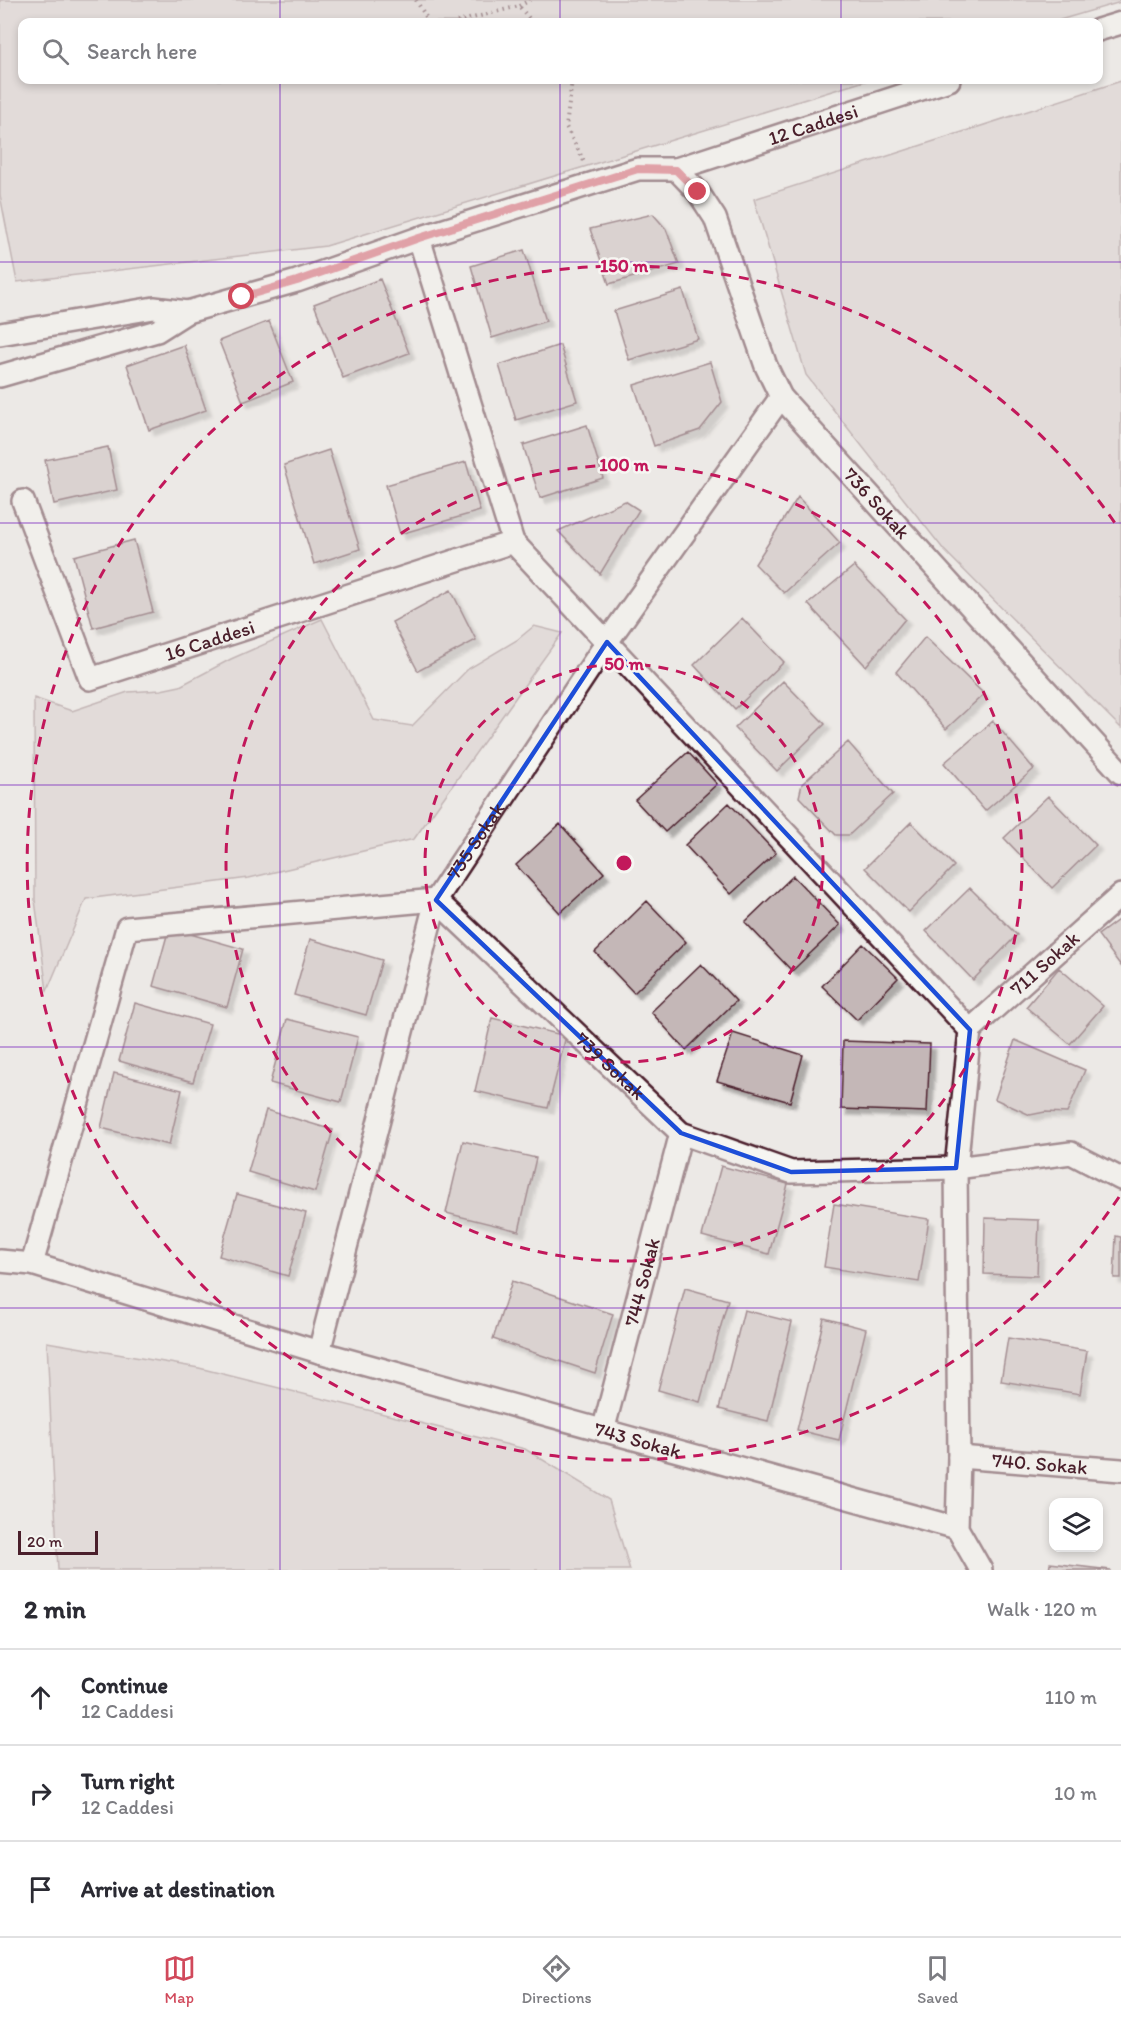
<!DOCTYPE html>
<meta charset="utf-8">
<style>
:root{--surface:#fff;--page:#f2f2f3;--text:#2b2b33;--muted:#7c7c81;--line:#e1e1e2;--accent:#d1495b}
body{margin:0;font-family:Itim,sans-serif;background:var(--page);color:var(--text)}
.controls{position:absolute;right:18px;bottom:18px;display:grid;overflow:hidden;border-radius:12px;box-shadow:0 3px 9px #0003}
.controls button{width:54px;height:54px;display:grid;place-items:center;padding:0;border:0;border-bottom:2px solid var(--line);background:var(--surface);color:var(--text);font:30px sans-serif}
.scale{position:absolute;left:18px;bottom:15px;width:80px;box-sizing:border-box;padding-left:6px;border:3px solid #4a1f2b;border-top:0;font-size:16px;line-height:21px;white-space:nowrap;color:#4a1f2b;-webkit-text-stroke:4px #f6f6f2;paint-order:stroke}
.stop{position:absolute;width:18px;height:18px;margin:-14px;border:4px solid #d1495b;border-radius:50%;background:#fff}
.stop.end{background:#d1495b;border-color:#fff;box-shadow:0 2px 6px #0008}
.list{margin:0;padding:0;list-style:none}
h2{display:flex;justify-content:space-between;align-items:center;height:78px;margin:0;padding:0 24px;font-size:26px}
h2 small{font-size:20px;font-weight:400;color:var(--muted)}
.list li{display:grid;grid-template-columns:39px 1fr auto;gap:18px;align-items:center;box-sizing:border-box;height:96px;padding:0 24px;border-top:2px solid var(--line)}
.list b{display:block;font-size:22px;white-space:nowrap}
.list p{margin:0;font-size:20px;white-space:nowrap;color:var(--muted)}
.list em{font-size:20px;font-style:normal;color:var(--muted)}
.icon{flex:none;width:33px;height:33px;fill:none;stroke:currentColor;stroke-width:2;stroke-linecap:round;stroke-linejoin:round}
.map{position:relative;flex:none;width:1121px;height:1570px;overflow:hidden}
.search{position:absolute;background:var(--surface);box-shadow:0 3px 9px #0003;left:18px;right:18px;top:18px;height:66px;display:flex;align-items:center;gap:15px;box-sizing:border-box;padding:0 21px;border-radius:12px;color:var(--muted);font-size:22px}
.sheet{height:366px;background:var(--surface)}
nav{display:flex;justify-content:space-around;align-items:center;box-sizing:border-box;height:84px;border-top:2px solid var(--line);background:var(--surface);font-size:16px;color:var(--muted)}
nav a{display:grid;justify-items:center;gap:3px}
nav .on{color:var(--accent)}
.map>svg:first-child{display:block}
</style>
<div class="map">
<svg width="1121" height="1570" viewBox="0 0 1121 1570">
<defs>
<filter id="shadow"><feDropShadow dx="5.5" dy="5.5" stdDeviation="1.5" flood-color="#0004"/></filter>
</defs>
<rect width="100%" height="100%" fill="#ece9e6"/>
<filter id="ink" filterUnits="userSpaceOnUse"><feTurbulence type="fractalNoise" baseFrequency=".0167" numOctaves="2"/><feDisplacementMap in="SourceGraphic" scale="12" xChannelSelector="R" yChannelSelector="G"/><feConvolveMatrix kernelMatrix="1 2 1 2 8 2 1 2 1" color-interpolation-filters="sRGB"/></filter>
<g filter="url(#ink)">
<path fill="#d4cbca" stroke="#8f757a" stroke-width="1.5" d="M0,0h1121v2l-68,20h-1031v58h846l-542,166 -309,36 -17,-87z
M1121,81v647l-177,-178 -138,-175 -52,-176z
M322,619l52,101 38,6 56,-57 49,-29 17,-14 28,7 -148,206 -165,39 -163,21 -39,92 -12,-91 -1,-202 38,13 56,-19 33,-2 19,-4 51,-27z
M47,1342l152,26 326,81 84,51 21,70h-572z"/>
<path fill="#c4b7b7" stroke="#4a1f2b" stroke-width="1.5" filter="url(#shadow)" d="M653,214l13,15 13,35 -70,20 -19,-55z
M524,250l22,71 -54,17 -21,-72z
M380,279l29,74 -66,25 -29,-74z
M683,290l15,49 -69,21 -15,-49z
M269,321l24,61 -50,20 -24,-61z
M184,345l22,65 -57,20 -22,-65z
M560,345l17,56 -61,19 -17,-55z
M710,362l12,40 -22,28 -46,16 -20,-61z
M587,425l16,53 -63,20 -17,-53z
M108,447l9,43 -63,14 -9,-44z
M329,450l31,99 -46,15 -30,-99z
M466,462l14,49 -80,23 -14,-49z
M798,497l42,46 -56,50 -29,-29z
M625,501l14,9 -39,64 -42,-43z
M134,540l19,72 -60,16 -19,-72z
M854,566l51,53 -39,47 -58,-62z
M451,590l25,50 -58,31 -26,-49z
M742,618l42,44 -49,47 -41,-44z
M925,637l59,57 -38,35 -50,-57z
M783,681l42,43 -48,47 -42,-43z
M993,721l41,48 -49,42 -41,-48z
M848,742l45,52 -44,41h-13l-37,-38 3,-13z
M688,752l29,32 -52,48 -30,-32z
M1048,796l48,49 -44,43 -48,-50z
M729,803l47,50 -45,41 -46,-49z
M911,822l43,44 -45,46 -44,-44z
M560,824l44,49 -44,40 -44,-48z
M793,876l47,49 -48,46 -47,-49z
M970,888l47,47 -44,45 -47,-49z
M647,901l39,41 -52,51 -39,-41z
M1121,918v48l-23,-31z
M169,928l74,21 -16,58 -74,-21z
M310,939l72,21 -16,55 -72,-20z
M863,944l35,34 -41,42 -35,-34z
M701,964l35,37 -50,49 -35,-38z
M1059,968l44,38 -33,38 -44,-37z
M135,1003l75,21 -17,58 -74,-21z
M492,1018l74,18 -18,72 -73,-17z
M287,1019l71,18 -17,65 -71,-19z
M733,1033l70,22 -13,47 -73,-21z
M1015,1040l70,30 -18,43 -22,-1 -15,3 -35,-16z
M843,1041l87,3 -3,68 -86,-3z
M114,1073l68,17 -13,55 -68,-17z
M266,1110l67,20 -18,62 -67,-20z
M463,1141l73,17 -17,73 -73,-18z
M721,1166l67,18 -19,70 -67,-18z
M237,1194l69,19 -18,63 -69,-20z
M834,1204l95,15 -10,63 -95,-15z
M985,1218l54,2 -2,56 -53,-2z
M1116,1236l5,1v41h-7z
M512,1281l101,33 -18,59 -102,-34z
M685,1288l43,12 -28,102 -42,-12z
M744,1310l48,12 -24,99 -49,-12z
M824,1318l42,11 -27,111 -42,-10z
M1008,1338l79,13 -7,43 -79,-13z
M1050,1563l61,7h-62z"/>
<g fill="none" stroke-linecap="round" stroke-linejoin="round">
<defs>
<g id="minor">
<path d="M1098,30l23,-7"/>
<path id="s1" d="M676,169l273,-89"/>
<path d="M419,238l94,304 457,488 -14,138 3,289 -2,71 24,42"/>
<path d="M0,334l154,-26 33,4"/>
<path id="s2" d="M0,376l157,-45 30,-19 110,-31 122,-43 219,-69h38l22,23 17,26 51,148 15,31 340,376"/>
<path id="s3" d="M23,501l67,178 423,-137"/>
<path id="s4" d="M970,1030l151,-135"/>
<path id="s5" d="M0,1261l32,3 287,88 638,176"/>
<path id="s6" d="M32,1264l95,-336 309,-28 245,233 110,39 165,-4 115,-15 50,26"/>
<path id="s7" d="M319,1352l117,-452 171,-258 174,-245"/>
<path id="s8" d="M603,1431l78,-298"/>
<path id="s9" d="M959,1457l162,13"/>
</g>
</defs>
<use href="#minor" stroke="#4a1f2b" stroke-width="26"/>
<path stroke="#4a1f2b" stroke-width="4" stroke-dasharray="1.5 4.5" stroke-linecap="butt" d="M416,0l13,22
M519,6l11,-6
M457,22l62,-16 13,16
M572,80l-6,47 19,36"/>
<use href="#minor" stroke="#f6f6f2" stroke-width="21"/>
</g>
</g>
<g fill="none" stroke-linecap="round" stroke-linejoin="round" filter="url(#ink)">
<path stroke="#d1495b" stroke-width="8" d="M242,297l55,-16 122,-43 219,-69 38,1 22,22"/>
</g>
<path d="M0 0H1121V1570H0ZM607,642l363,388 -14,138 -165,4 -110,-39 -245,-233z" fill="#ece9e6" fill-opacity=".55" fill-rule="evenodd"/>
<path fill="none" stroke="#1d4ed8" stroke-width="4.5" stroke-linejoin="round" d="M607,642l363,388 -14,138 -165,4 -110,-39 -245,-233z"/>
<path fill="none" stroke="#7b2cbf" stroke-width="1.5" stroke-opacity="0.55" d="M280,0v22M560,0v22M841,0v22M280,80v1490M560,80v1490M841,80v1490M0,262h1121M0,523h1121M0,785h1121M0,1047h1121M0,1308h1121"/>
<g fill="none" stroke="#c2185b" stroke-width="3" stroke-dasharray="10 8">
<circle cx="624" cy="863" r="199"/>
<circle cx="624" cy="863" r="398"/>
<path d="M1119 1197A597 597 0 1 1 1119 529"/>
</g>
<g text-anchor="middle" dominant-baseline="central" stroke-width="5" stroke-linejoin="round" paint-order="stroke">
<g font-size="20" fill="#4a1f2b" stroke="#f6f6f2">
<text stroke="none"><textPath href="#s1" startOffset="144">12 Caddesi</textPath></text>
<text stroke="none"><textPath href="#s2" startOffset="1107">736 Sokak</textPath></text>
<text stroke="none"><textPath href="#s3" startOffset="316">16 Caddesi</textPath></text>
<text stroke="none"><textPath href="#s7" startOffset="538">735 Sokak</textPath></text>
<text stroke="none"><textPath href="#s4" startOffset="100">711 Sokak</textPath></text>
<text stroke="none"><textPath href="#s6" startOffset="900">739 Sokak</textPath></text>
<text stroke="none"><textPath href="#s8" startOffset="154">744 Sokak</textPath></text>
<text stroke="none"><textPath href="#s5" startOffset="663">743 Sokak</textPath></text>
<text stroke="none"><textPath href="#s9" startOffset="81">740. Sokak</textPath></text>
</g>
</g>
<circle cx="624" cy="863" r="9" fill="#c2185b" stroke="#f6f6f2" stroke-width="3"/>
<g font-size="18" text-anchor="middle" font-weight="bold" fill="#c2185b" stroke="#f6f6f2" stroke-width="5" stroke-linejoin="round" paint-order="stroke">
<text x="624" y="272">150 m</text>
<text x="624" y="471">100 m</text>
<text x="624" y="670">50 m</text>
</g>
</svg>
<div class="controls">
<button><svg class="icon" aria-label="layers" viewBox="0 0 24 24"><path d="M12 4l9 5-9 5-9-5zM3 14l9 5 9-5"/></svg></button>
</div>
<div class="scale">20 m</div>
<div class="stop" style="left:242px;top:297px"></div>
<div class="stop end" style="left:698px;top:192px"></div>
<div class="search"><svg class="icon" aria-label="search" viewBox="0 0 24 24"><circle cx="10" cy="10" r="6"/><path d="M15 15l6 6"/></svg>Search here</div>
</div>
<section class="sheet">
<h2>2 min<small>Walk · 120 m</small></h2>
<ul class="list">
<li><svg class="icon" aria-label="ahead" viewBox="0 0 24 24"><path d="M12 20V5M6 11l6-6 6 6"/></svg><div><b>Continue</b><p>12 Caddesi</p></div><em>110 m</em></li>
<li><svg class="icon" aria-label="right" viewBox="0 0 24 24"><path d="M7 20v-9h11M14 6l5 5-5 5"/></svg><div><b>Turn right</b><p>12 Caddesi</p></div><em>10 m</em></li>
<li><svg class="icon" aria-label="arrive" viewBox="0 0 24 24"><path d="M6 21V4h12l-3 4 3 4H6"/></svg><div><b>Arrive at destination</b></div></li>
</ul>
</section>
<nav>
<a class="on"><svg class="icon" aria-label="map" viewBox="0 0 24 24"><path d="M3 6l6-2 6 2 6-2v14l-6 2-6-2-6 2zM9 4v14M15 6v14"/></svg>Map</a>
<a><svg class="icon" aria-label="directions" viewBox="0 0 24 24"><path d="M12 3l9 9-9 9-9-9zM9 14v-3h6M13 9l2 2-2 2"/></svg>Directions</a>
<a><svg class="icon" aria-label="saved" viewBox="0 0 24 24"><path d="M7 4h10v16l-5-4-5 4z"/></svg>Saved</a>
</nav>
